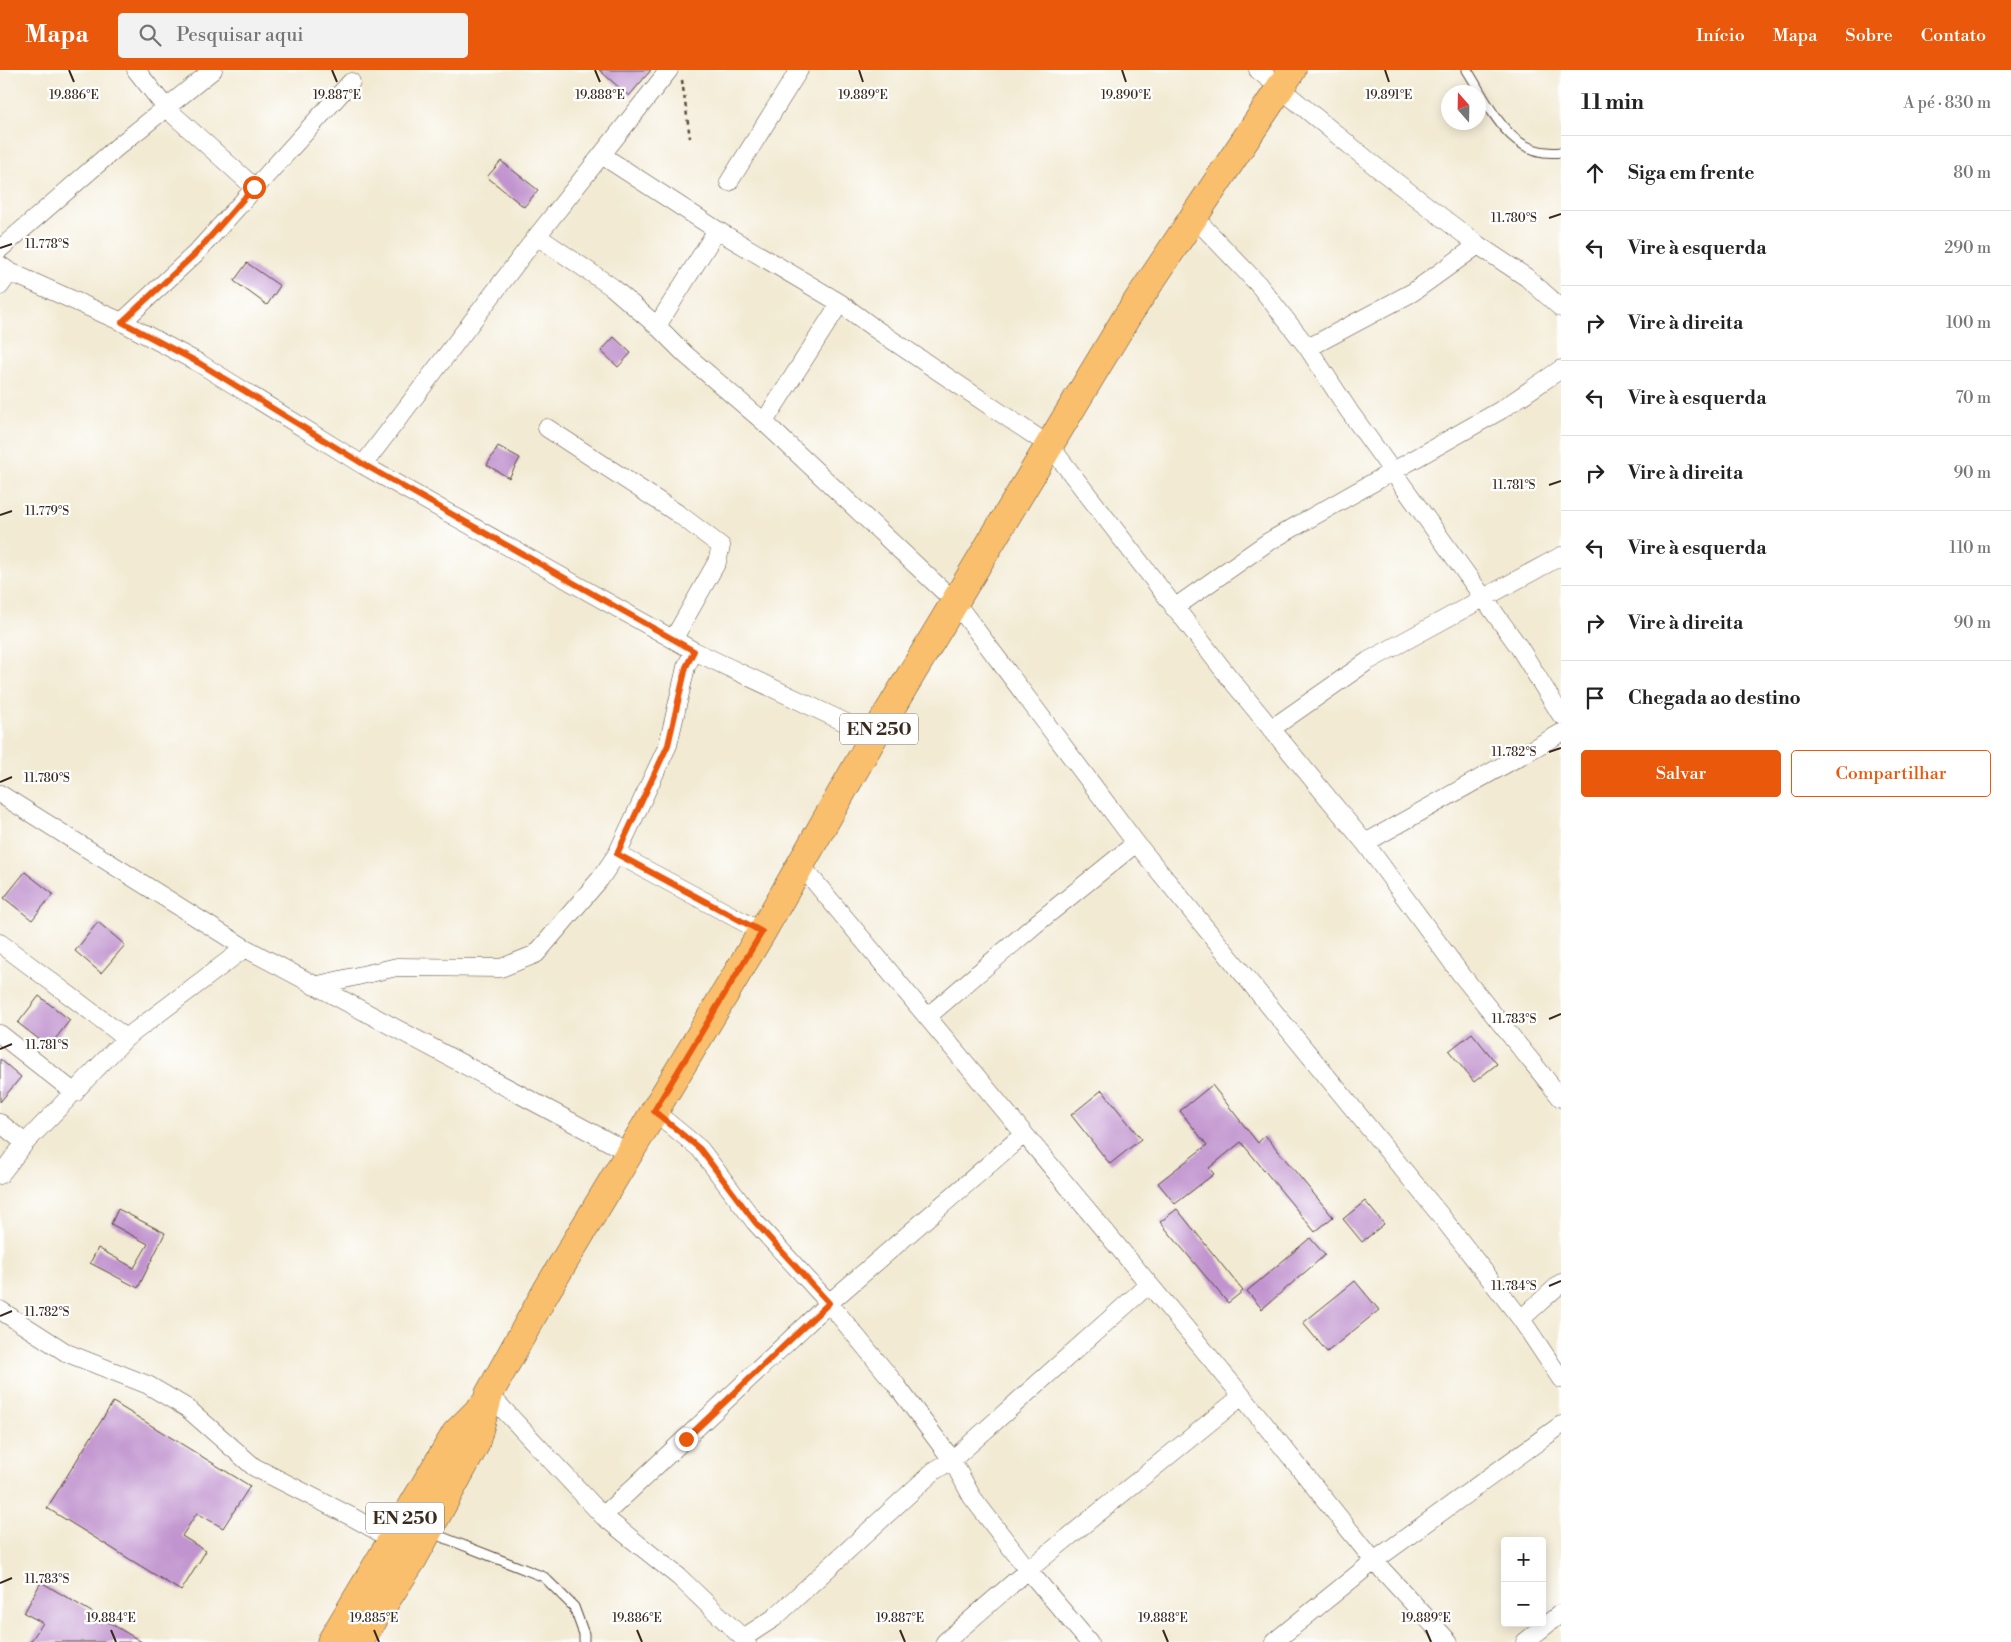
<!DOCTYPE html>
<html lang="pt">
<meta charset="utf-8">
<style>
:root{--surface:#fff;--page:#f2f2f2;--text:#222;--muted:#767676;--line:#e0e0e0;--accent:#ea580c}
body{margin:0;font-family:"Libre Bodoni",serif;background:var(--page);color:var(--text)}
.controls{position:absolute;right:15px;bottom:15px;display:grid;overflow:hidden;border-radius:5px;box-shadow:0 2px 12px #0003}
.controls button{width:45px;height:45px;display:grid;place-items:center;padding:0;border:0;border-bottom:1px solid var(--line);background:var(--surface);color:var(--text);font:25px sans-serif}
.compass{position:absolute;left:1441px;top:15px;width:45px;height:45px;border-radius:50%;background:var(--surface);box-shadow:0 2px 12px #0003;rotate:340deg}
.stop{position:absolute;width:15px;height:15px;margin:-11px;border:4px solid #ea580c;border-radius:50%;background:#fff}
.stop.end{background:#ea580c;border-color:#fff;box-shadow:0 1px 5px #0008}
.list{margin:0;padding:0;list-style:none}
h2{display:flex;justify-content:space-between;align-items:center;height:65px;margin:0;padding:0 20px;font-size:21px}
h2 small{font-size:16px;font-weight:400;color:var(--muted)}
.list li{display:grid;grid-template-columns:32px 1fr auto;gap:15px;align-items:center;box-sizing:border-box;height:75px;padding:0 20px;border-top:1px solid var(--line)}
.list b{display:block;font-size:19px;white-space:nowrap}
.list em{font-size:16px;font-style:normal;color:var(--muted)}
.actions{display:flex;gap:10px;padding:15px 20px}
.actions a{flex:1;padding:11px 0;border:1px solid var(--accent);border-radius:5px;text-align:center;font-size:18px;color:var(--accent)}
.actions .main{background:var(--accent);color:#fff}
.icon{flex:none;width:28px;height:28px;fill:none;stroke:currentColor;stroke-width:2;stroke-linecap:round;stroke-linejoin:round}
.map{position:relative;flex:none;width:1561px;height:1572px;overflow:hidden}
header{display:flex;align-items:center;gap:30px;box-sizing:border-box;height:70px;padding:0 25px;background:var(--accent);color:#fff}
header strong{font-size:24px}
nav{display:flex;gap:28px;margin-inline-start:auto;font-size:18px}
.search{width:350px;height:45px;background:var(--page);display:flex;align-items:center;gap:12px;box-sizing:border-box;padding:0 18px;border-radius:5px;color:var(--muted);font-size:19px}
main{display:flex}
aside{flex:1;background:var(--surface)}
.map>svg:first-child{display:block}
</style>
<header>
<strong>Mapa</strong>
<div class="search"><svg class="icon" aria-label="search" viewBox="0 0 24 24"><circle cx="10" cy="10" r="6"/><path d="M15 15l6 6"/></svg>Pesquisar aqui</div>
<nav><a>Início</a><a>Mapa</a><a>Sobre</a><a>Contato</a></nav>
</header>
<main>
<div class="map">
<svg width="1561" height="1572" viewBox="0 0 1561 1572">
<rect width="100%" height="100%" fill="#fff"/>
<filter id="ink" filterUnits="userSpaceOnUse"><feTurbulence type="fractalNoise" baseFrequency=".02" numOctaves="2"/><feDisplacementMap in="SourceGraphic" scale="10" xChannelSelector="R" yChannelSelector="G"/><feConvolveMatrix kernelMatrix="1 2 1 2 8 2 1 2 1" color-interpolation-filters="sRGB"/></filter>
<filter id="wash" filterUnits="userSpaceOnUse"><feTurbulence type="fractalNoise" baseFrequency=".0096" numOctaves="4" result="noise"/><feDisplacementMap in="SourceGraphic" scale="20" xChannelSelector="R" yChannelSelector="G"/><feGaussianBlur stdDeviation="1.12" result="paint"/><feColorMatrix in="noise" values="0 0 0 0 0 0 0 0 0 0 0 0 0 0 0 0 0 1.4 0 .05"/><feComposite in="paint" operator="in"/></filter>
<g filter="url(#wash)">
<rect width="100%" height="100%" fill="#f2ead3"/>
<g id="blocks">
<path fill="#c194cf" d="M599,0h52l-22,26z
M501,91l37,29 -14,17 -37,-30z
M247,193l33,23 -13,19 -33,-24z
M614,267l17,16 -13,14 -17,-16z
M498,376l22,12 -11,20 -22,-13z
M25,802l28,22 -21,26 -28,-22z
M98,852l27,23 -24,28 -26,-22z
M39,926l31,24 -21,27 -31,-24z
M1472,963l25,31 -23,18 -25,-31z
M0,989l21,18 -21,25z
M1212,1015l46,58 7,-8 68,82 -18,15 -74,-90 -32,26 5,6 -39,30 -17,-21 49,-38 -27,-34z
M1102,1020l39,49 -31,25 -39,-49z
M1365,1131l19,23 -22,18 -19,-23z
M118,1139l47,24 -27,55 -48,-25 8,-15 36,20 14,-24 -37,-20z
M1177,1139l66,82 -15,12 -68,-81z
M1310,1168l15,17 -63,54 -15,-18z
M1355,1211l24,29 -52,42 -24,-29z
M113,1332l137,84 -27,42 -26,-15 -15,23 24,15 -25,40 -134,-83z
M41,1512l101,60h-112l13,-19 -19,-10z"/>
</g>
</g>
<g filter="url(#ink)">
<use href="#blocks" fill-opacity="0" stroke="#564739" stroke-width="1"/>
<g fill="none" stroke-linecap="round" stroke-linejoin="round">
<defs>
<path id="lane" d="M1467,0c23,36 43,89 94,82
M432,1463l112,44 30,30 10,27v8"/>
<path id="street" d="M136,0l30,38 88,79
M1258,0l117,96 103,79 48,32 35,31
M603,86l114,74 123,73 34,25 176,118 178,230 137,167 95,130 101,125
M729,112l70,-112
M1193,146l65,68 50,64 41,63 170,236 42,68
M537,166l75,51 45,39 29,29 78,67 191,180 181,241 305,373 80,103 40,60
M0,179l116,-101 97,-78
M0,195l10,7 112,50 77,41 164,102 331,186 180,85
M0,216l10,-14
M122,252l74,-69 155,-171
M657,256l60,-96
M1308,278l105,-56 65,-47
M764,352l76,-119
M547,358l133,87 41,31 -4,16 -43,76
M363,395l174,-229 132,-166
M1174,538l94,-66 233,-132 60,-41
M1271,659l97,-68 193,-105
M0,724l245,154 383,204
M1365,773l196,-110
M617,784l51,-109 18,-78 8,-16
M800,794l442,532 132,165 75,81
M0,873l126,95
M314,916l83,-19 104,1 35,-14 64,-75 17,-25 145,78
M927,947l110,-94 99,-80
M0,964l75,59
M654,1041l46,38 55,73 74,81 68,83 55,74 20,37 56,73 61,72
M0,1053l25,20
M0,1105l25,-32 101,-105 119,-90
M0,1240l67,43 81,32 39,23 67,59 100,51 39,22
M1521,1249l40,-36
M489,1324l114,122 76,61 68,65
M603,1446l226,-213 195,-169
M743,1568l31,-20 160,-147 18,-11 196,-175
M945,1572l83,-72 214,-174
M1274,1572l100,-81 187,-136
M1525,1572l36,-29"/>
<path id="primary" d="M331,1572l125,-209 29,-29
M359,1572l54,-83 62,-114 14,-51 58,-104 215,-358 112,-196 252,-418 166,-248"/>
</defs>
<use href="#lane" stroke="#564739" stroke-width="11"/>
<use href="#street" stroke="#564739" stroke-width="19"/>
<use href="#primary" stroke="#564739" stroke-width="29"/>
<path stroke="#564739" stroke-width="2.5" stroke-dasharray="4 4" stroke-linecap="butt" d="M682,10l8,58"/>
<use href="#lane" stroke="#fff" stroke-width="9"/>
<use href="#street" stroke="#fff" stroke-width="18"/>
<use href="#primary" stroke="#f9bf6d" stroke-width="28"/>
</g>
</g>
<g fill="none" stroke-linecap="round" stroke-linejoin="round" filter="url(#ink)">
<path stroke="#ea580c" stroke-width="6" d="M254,117l-58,66 -74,69 77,41 164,101 331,187 -8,16 -18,78 -51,109 145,78 -108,179 46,38 55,73 74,81 -143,136"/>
</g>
<path fill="none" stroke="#3b2a1e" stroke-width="2" d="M69,0l5,12M332,0l5,12M595,0l5,12M859,0l4,12M1122,0l4,12M1385,0l4,12M1549,148l12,-4M0,178l12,-4M1549,415l12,-4M0,445l12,-4M1549,682l12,-4M0,712l12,-5M1549,949l12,-5M0,979l12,-5M1549,1216l12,-5M0,1246l12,-5M0,1513l12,-5M111,1560l5,12M374,1560l5,12M637,1560l5,12M900,1560l5,12M1163,1560l5,12M1426,1560l5,12"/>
<g text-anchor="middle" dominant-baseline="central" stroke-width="4.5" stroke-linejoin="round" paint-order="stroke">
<g fill="#fff" stroke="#766a62" stroke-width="1">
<rect x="840" y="643.5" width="78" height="31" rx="4"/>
<rect x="366" y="1432.5" width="78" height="31" rx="4"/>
</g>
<g font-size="18" font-weight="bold" fill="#3b2a1e">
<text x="879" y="659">EN 250</text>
<text x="405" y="1448">EN 250</text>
</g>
</g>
<g font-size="12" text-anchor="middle" fill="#3b2a1e" stroke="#fff" stroke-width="4.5" stroke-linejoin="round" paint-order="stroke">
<text x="74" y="29">19.886°E</text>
<text x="337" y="29">19.887°E</text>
<text x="600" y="29">19.888°E</text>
<text x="863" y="29">19.889°E</text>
<text x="1126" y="29">19.890°E</text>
<text x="1389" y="29">19.891°E</text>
<text x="1514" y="152">11.780°S</text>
<text x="47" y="178">11.778°S</text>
<text x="1514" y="419">11.781°S</text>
<text x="47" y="445">11.779°S</text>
<text x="1514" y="686">11.782°S</text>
<text x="47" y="712">11.780°S</text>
<text x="1514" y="953">11.783°S</text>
<text x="47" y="979">11.781°S</text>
<text x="1514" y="1220">11.784°S</text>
<text x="47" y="1246">11.782°S</text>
<text x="47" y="1513">11.783°S</text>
<text x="111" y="1552">19.884°E</text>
<text x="374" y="1552">19.885°E</text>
<text x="637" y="1552">19.886°E</text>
<text x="900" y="1552">19.887°E</text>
<text x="1163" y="1552">19.888°E</text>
<text x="1426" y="1552">19.889°E</text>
</g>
</svg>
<div class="controls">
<button>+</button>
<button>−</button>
</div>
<svg class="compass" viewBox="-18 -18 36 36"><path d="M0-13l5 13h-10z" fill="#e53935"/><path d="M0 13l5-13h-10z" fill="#767676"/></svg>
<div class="stop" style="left:254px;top:117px"></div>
<div class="stop end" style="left:686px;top:1369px"></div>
</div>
<aside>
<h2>11 min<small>A pé · 830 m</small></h2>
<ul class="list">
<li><svg class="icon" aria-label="ahead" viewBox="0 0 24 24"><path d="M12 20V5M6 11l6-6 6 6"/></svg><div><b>Siga em frente</b></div><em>80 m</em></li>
<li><svg class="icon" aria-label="left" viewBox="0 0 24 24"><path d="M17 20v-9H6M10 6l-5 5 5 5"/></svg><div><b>Vire à esquerda</b></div><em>290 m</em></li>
<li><svg class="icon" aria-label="right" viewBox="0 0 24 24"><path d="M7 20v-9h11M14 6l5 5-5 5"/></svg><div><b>Vire à direita</b></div><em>100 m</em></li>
<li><svg class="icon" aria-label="left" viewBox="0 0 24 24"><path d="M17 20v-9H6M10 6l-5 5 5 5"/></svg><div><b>Vire à esquerda</b></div><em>70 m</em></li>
<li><svg class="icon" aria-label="right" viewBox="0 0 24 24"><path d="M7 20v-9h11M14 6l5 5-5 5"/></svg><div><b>Vire à direita</b></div><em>90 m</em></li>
<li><svg class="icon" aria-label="left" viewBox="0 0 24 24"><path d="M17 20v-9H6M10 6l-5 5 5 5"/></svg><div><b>Vire à esquerda</b></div><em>110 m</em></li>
<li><svg class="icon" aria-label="right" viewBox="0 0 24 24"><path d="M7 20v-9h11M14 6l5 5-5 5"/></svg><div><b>Vire à direita</b></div><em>90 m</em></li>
<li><svg class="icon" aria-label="arrive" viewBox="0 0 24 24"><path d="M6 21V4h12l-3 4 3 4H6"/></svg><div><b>Chegada ao destino</b></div></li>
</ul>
<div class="actions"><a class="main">Salvar</a><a>Compartilhar</a></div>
</aside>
</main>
